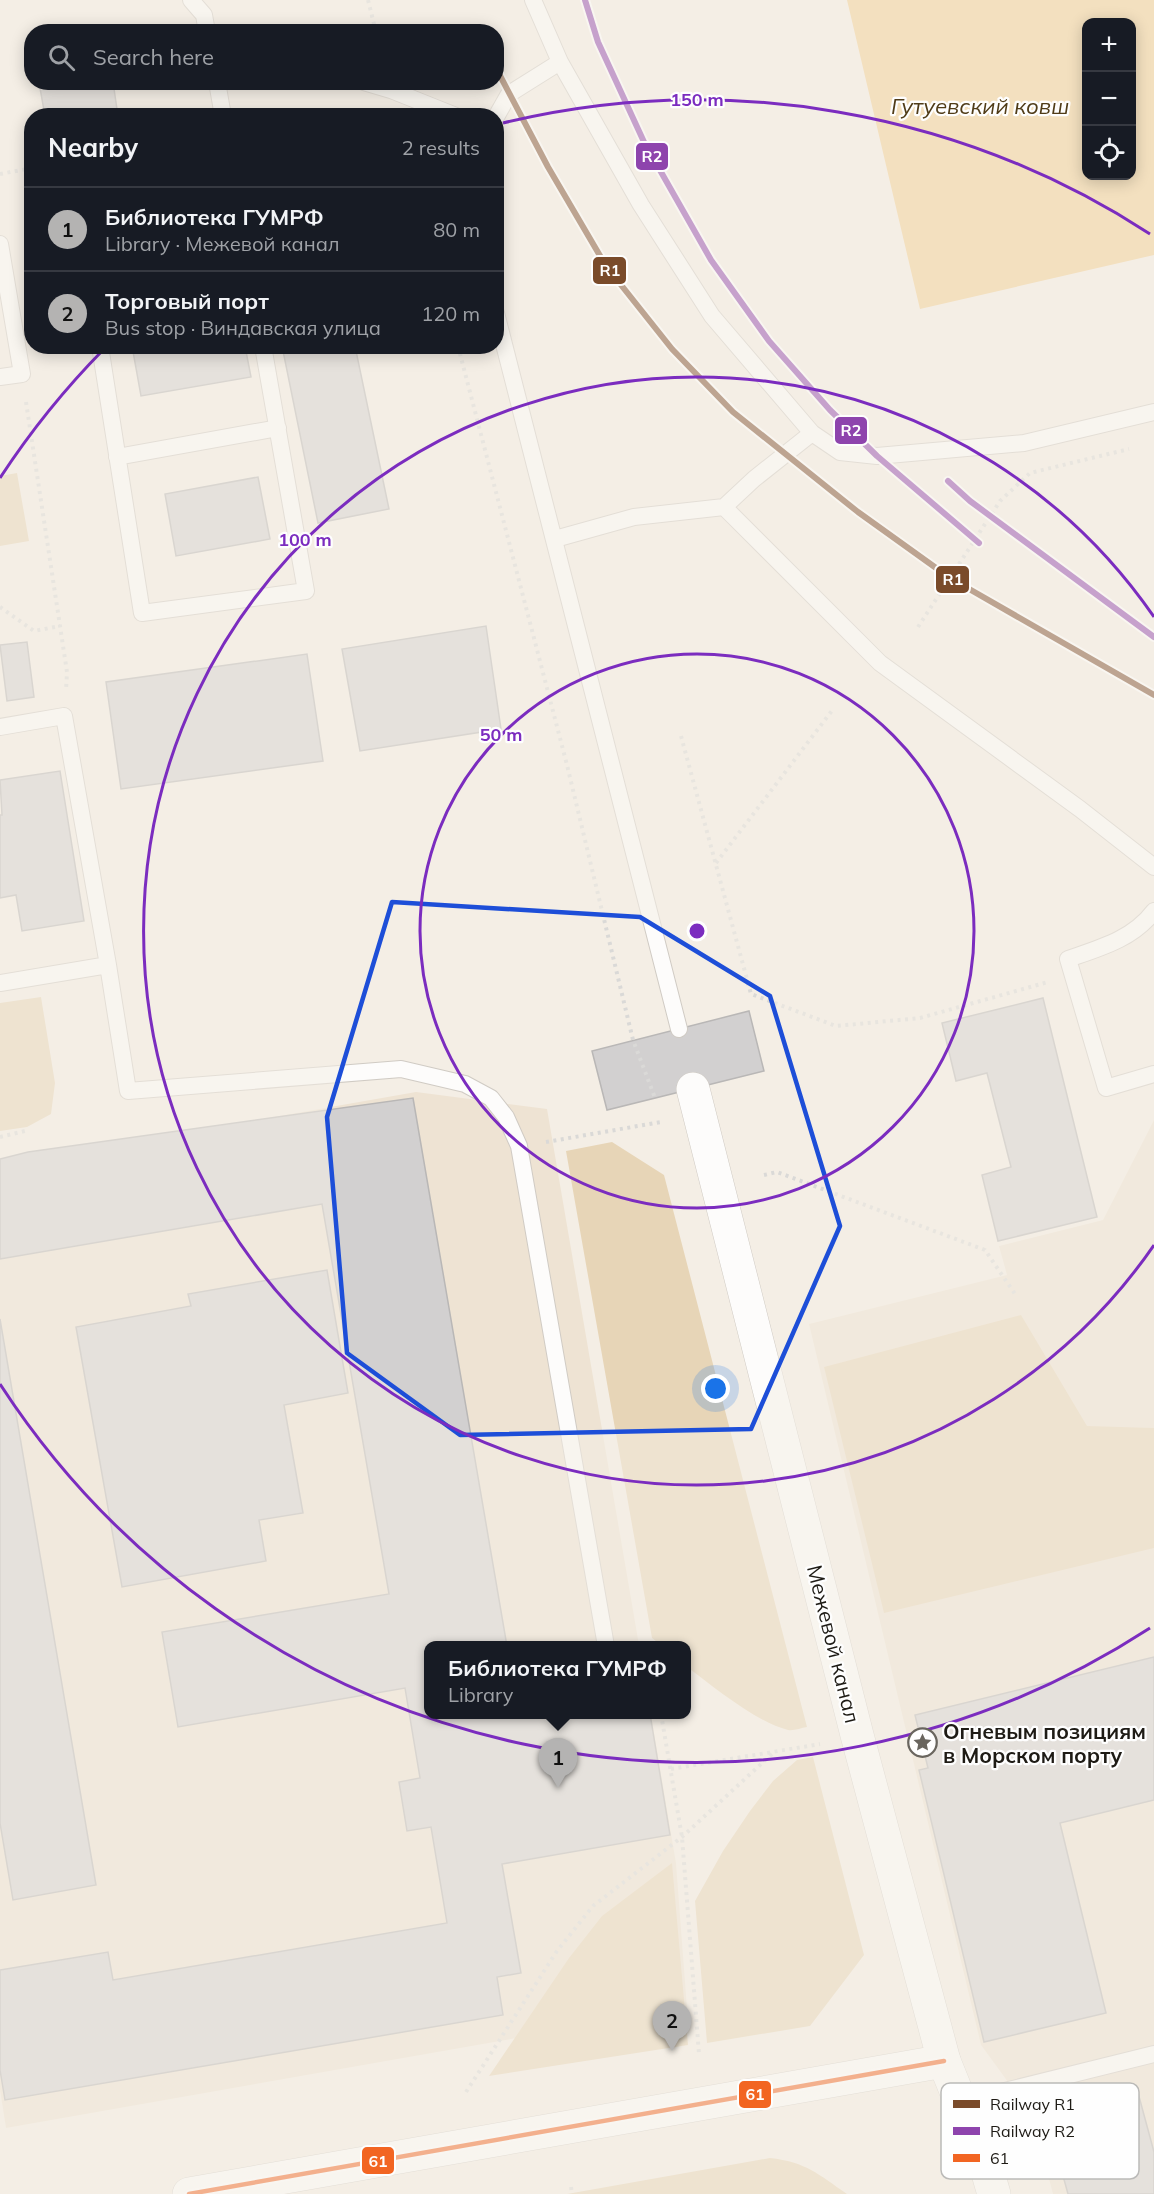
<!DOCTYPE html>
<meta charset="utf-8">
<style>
:root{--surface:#171b24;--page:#242831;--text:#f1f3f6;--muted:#9ea1a6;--line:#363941;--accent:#b4b3b2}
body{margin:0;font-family:Mulish,sans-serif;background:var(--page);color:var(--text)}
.controls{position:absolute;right:18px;top:18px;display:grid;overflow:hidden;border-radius:12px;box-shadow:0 3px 15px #0003}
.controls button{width:54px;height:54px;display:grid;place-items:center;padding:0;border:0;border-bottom:2px solid var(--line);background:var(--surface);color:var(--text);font:30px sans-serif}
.you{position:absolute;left:716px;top:1389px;width:21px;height:21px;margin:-15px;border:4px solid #fff;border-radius:50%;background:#1a73e8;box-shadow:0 0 0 9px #1a73e833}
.badge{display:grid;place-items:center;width:39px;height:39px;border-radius:50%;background:var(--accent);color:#111;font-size:20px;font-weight:700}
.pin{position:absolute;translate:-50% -50px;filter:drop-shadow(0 2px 3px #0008)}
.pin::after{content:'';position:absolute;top:32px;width:21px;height:18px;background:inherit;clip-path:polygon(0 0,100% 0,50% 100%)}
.popup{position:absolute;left:424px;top:1641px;width:267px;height:78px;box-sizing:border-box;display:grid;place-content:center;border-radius:12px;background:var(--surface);filter:drop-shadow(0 2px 4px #0005);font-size:20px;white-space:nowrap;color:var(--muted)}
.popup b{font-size:22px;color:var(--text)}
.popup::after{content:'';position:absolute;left:50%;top:100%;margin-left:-12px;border:12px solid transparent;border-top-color:var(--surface)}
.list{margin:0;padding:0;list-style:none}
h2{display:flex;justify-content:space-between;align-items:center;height:78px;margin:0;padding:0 24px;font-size:26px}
h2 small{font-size:20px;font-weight:400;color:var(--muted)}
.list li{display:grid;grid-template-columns:39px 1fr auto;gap:18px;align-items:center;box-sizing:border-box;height:84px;padding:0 24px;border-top:2px solid var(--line)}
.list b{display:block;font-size:22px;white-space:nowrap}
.list p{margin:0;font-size:20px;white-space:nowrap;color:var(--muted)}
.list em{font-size:20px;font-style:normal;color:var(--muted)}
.icon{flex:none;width:33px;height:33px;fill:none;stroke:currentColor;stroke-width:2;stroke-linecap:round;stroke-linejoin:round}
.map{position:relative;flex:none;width:1154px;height:2194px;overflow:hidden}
.search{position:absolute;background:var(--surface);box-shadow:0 3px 15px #0003;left:24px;top:24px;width:480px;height:66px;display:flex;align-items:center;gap:15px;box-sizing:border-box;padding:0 21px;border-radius:24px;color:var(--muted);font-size:22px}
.panel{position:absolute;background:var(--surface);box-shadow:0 3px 15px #0003;left:24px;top:108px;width:480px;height:246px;border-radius:24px}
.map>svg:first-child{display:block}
</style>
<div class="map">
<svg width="1154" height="2194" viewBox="0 0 1154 2194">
<rect width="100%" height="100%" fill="#f4eee5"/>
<path fill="#eee3d3" d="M416,1092l131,17 92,536 -210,1v68l222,1 25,148 11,145 -681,120 -6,-38v-925z
M1154,1120v1074h-101l-21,-79 -51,-70 -172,-721 198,-49 -8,-29 104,-26z"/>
<path fill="#e7d5b7" d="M17,473l12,68 -29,5v-70z
M41,997l14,86 -4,31 -24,13 -27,4v-128z
M612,1142l52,33 143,552c-6,1 -13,4 -19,3 -32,-8 -74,-43 -101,-63v-21l-26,-1 -9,-7 -86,-487z
M1021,1315l66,111 67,2v120l-270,65 -60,-246z
M813,1757l51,198 -54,71 -103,17 -12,-142 28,-50 27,-40 23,-30 24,-21z
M672,1863l16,182 -199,31 80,-118 33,-42z
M770,2158c36,4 48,16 77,36h-280z"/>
<path fill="#f2ce91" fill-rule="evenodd" d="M847,0h307v255l-234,54zM1086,22h46v154h-46z"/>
<path fill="#d2d0d0" stroke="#b9b7b6" stroke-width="1.5" d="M74,82h39l5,34h-73l-5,-28z
M132,346h113l6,31 -110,19z
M282,346h73l34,163 -71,14z
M258,477l12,62 -94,17 -11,-62z
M486,626l15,103 -141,22 -18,-102z
M27,642l7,55 -27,4 -7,-56z
M307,654l16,107 -202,28 -15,-107z
M60,771l24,150 -62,10 -6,-36 -16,3v-83h2l-2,-35z
M1043,998l54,219 -99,24 -16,-66 29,-8 -24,-94 -31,8 -14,-58z
M749,1011l15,60 -157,39 -15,-59z
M413,1098l94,548h-78v68h221l20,121 -168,29 19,109 -24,4 6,38 -498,85 -5,-30v-100l108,-18 5,28 334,-57 -16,-96 -24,4 -8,-49 21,-4 -15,-90 -227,39 -16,-95 227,-38 -67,-390 -322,55v-100l28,-7z
M327,1270l21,123 -64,12 19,108 -44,7 7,41 -144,26 -46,-260 115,-21 -3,-12z
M0,1319l96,566 -83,15 -13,-77z
M1154,1657v143l-94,23 46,190 -122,29 -65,-272 9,-2 -13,-53z
M1137,2089l17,63v42h-86l-22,-80z"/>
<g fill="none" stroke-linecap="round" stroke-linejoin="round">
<defs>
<path id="service" d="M191,0l13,15 3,17
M533,0l27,62 81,143 71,111 100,117 28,19 37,4 147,-13 130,-31
M217,82l6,34
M364,82l27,8 65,26
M496,117l13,-23 51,-32
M0,244l22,130 -22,3
M496,313l183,716
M100,346l42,267 164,-22 -43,-245
M117,457l161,-29
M724,507l156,156 200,146 74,58
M555,539l79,-22 90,-10 30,-28 58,-46
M0,727l64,-11 44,249
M1154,911c-21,28 -54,37 -86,48l38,129 48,-14
M0,983l108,-18 20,126 273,-22 64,15 26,14 15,19 13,29 87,500
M960,2102l194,-48"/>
<path id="minor" d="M693,1089l164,646 87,326"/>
<path id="tertiary" d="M189,2194l755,-133 41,102 9,31"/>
</defs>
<use href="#service" stroke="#d0cbc4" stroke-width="18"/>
<use href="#minor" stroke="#d0cbc4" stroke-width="34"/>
<use href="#tertiary" stroke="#d0cbc4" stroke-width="34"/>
<path stroke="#dad9d7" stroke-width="4" stroke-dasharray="3 4.5" stroke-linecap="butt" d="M368,0l8,32
M0,174l32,-6
M458,346l109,419 66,275 22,58
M26,402l41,270 -1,19
M0,607l34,24 26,-5
M918,627l82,-126 30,-28 99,-24
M681,736l70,258 85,32 84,-8 128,-36
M716,863l118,-155
M0,1137l25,-6
M546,1142l115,-20
M764,1175l13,-3 208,78 30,44
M661,1714l21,123 17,217
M671,1769l149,-25
M466,2092l91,-141 36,-45 89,-69 91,-84
M571,2187l1,7"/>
<use href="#service" stroke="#fdfcfb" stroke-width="16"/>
<use href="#minor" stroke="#fdfcfb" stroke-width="33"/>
<use href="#tertiary" stroke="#fdfcfb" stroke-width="33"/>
<defs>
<path id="bus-1" d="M189,2194l755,-133"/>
</defs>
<use href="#bus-1" stroke="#fefefe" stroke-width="9"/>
<use href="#bus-1" stroke="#f26522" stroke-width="4.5"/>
<defs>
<path id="rail-1" d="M496,68l52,99 58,99 66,83 61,63 125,100 92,66 204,117"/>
<path id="rail-2" d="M585,0l13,42 46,100 67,118 58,81 61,69 47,46 102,87
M948,481l22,20 184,136"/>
</defs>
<use href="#rail-1" stroke="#fefefe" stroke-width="10"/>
<use href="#rail-2" stroke="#fefefe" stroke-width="10"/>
<use href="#rail-1" stroke="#7a4b2a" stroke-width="6"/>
<use href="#rail-2" stroke="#8e44ad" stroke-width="6"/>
</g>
<path d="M0 0H1154V2194H0ZM392,902l248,15 130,79 70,230 -89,203 -291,6 -113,-82 -20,-236z" fill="#f4eee5" fill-opacity=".55" fill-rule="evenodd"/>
<path fill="none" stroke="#1d4ed8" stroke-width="4.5" stroke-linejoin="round" d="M392,902l248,15 130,79 70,230 -89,203 -291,6 -113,-82 -20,-236z"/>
<g fill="none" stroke="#7b2cbf" stroke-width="3">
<circle cx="697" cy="931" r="277"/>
<path d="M1154 1245A554 554 0 1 1 1154 617"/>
<path d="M1150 1628A831 831 0 0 1 0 1384M0 478A831 831 0 0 1 104 349M503 123A831 831 0 0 1 1150 234"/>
</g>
<defs>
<symbol id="sight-ring" viewBox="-11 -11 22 22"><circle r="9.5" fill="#fefefe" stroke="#69655e" stroke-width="1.5"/><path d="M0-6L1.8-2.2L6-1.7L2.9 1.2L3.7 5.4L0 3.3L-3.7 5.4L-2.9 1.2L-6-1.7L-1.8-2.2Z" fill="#69655e"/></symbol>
</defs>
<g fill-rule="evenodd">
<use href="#sight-ring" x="906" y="1726" width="33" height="33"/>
</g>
<g text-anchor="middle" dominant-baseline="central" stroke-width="4.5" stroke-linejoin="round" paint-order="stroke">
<g font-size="21" fill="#1e1b15" stroke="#fefefe">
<text transform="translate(834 1644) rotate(76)">Межевой канал</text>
</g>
<g font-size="21" font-weight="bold" fill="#1e1b15" stroke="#fefefe" text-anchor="start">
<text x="943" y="1731">Огневым позициям<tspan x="943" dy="24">в Морском порту</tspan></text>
</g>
<g font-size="22" font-style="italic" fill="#503c18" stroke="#fefefe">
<text x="980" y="106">Гутуевский ковш</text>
</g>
</g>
<rect x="941" y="2083" width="198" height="96" rx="9" fill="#fefefe" stroke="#bbbab8" stroke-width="1.5"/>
<rect x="953" y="2100" width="27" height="8" fill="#7a4b2a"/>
<rect x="953" y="2127" width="27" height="8" fill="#8e44ad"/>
<rect x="953" y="2154" width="27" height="8" fill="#f26522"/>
<g font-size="16" fill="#1e1b15">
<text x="990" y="2110">Railway R1</text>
<text x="990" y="2137">Railway R2</text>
<text x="990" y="2164">61</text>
</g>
<circle cx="697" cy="931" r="9" fill="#7b2cbf" stroke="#fefefe" stroke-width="3"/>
<g font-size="18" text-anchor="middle" font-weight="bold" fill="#7b2cbf" stroke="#fefefe" stroke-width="4.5" stroke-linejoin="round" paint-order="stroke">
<text x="697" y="106">150 m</text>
<text x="305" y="546">100 m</text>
<text x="501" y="741">50 m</text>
</g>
<g stroke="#fefefe" stroke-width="2">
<rect x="635" y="142" width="34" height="29" rx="6" fill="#8e44ad"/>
<rect x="592" y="256" width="35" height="29" rx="6" fill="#7a4b2a"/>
<rect x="834" y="416" width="34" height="29" rx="6" fill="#8e44ad"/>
<rect x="935" y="565" width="35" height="29" rx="6" fill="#7a4b2a"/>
<rect x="738" y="2080" width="34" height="29" rx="6" fill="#f26522"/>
<rect x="361" y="2146" width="34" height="29" rx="6" fill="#f26522"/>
</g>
<g font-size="16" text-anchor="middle" font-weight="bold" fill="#fff">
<text x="652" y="162">R2</text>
<text x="610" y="276">R1</text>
<text x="851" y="436">R2</text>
<text x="953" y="585">R1</text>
<text x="755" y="2100">61</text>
<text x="378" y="2167">61</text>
</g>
</svg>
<div class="controls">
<button>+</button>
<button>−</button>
<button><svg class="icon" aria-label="locate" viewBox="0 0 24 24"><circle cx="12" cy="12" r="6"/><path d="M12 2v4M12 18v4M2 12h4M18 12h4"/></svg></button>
</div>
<div class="you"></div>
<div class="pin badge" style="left:558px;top:1788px">1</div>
<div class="popup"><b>Библиотека ГУМРФ</b>Library</div>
<div class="pin badge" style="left:672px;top:2051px">2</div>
<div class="search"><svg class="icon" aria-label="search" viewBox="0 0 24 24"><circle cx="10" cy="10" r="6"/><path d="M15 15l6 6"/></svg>Search here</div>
<section class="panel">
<h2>Nearby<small>2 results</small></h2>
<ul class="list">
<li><span class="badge">1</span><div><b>Библиотека ГУМРФ</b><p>Library · Межевой канал</p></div><em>80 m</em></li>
<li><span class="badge">2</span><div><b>Торговый порт</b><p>Bus stop · Виндавская улица</p></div><em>120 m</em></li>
</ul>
</section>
</div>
